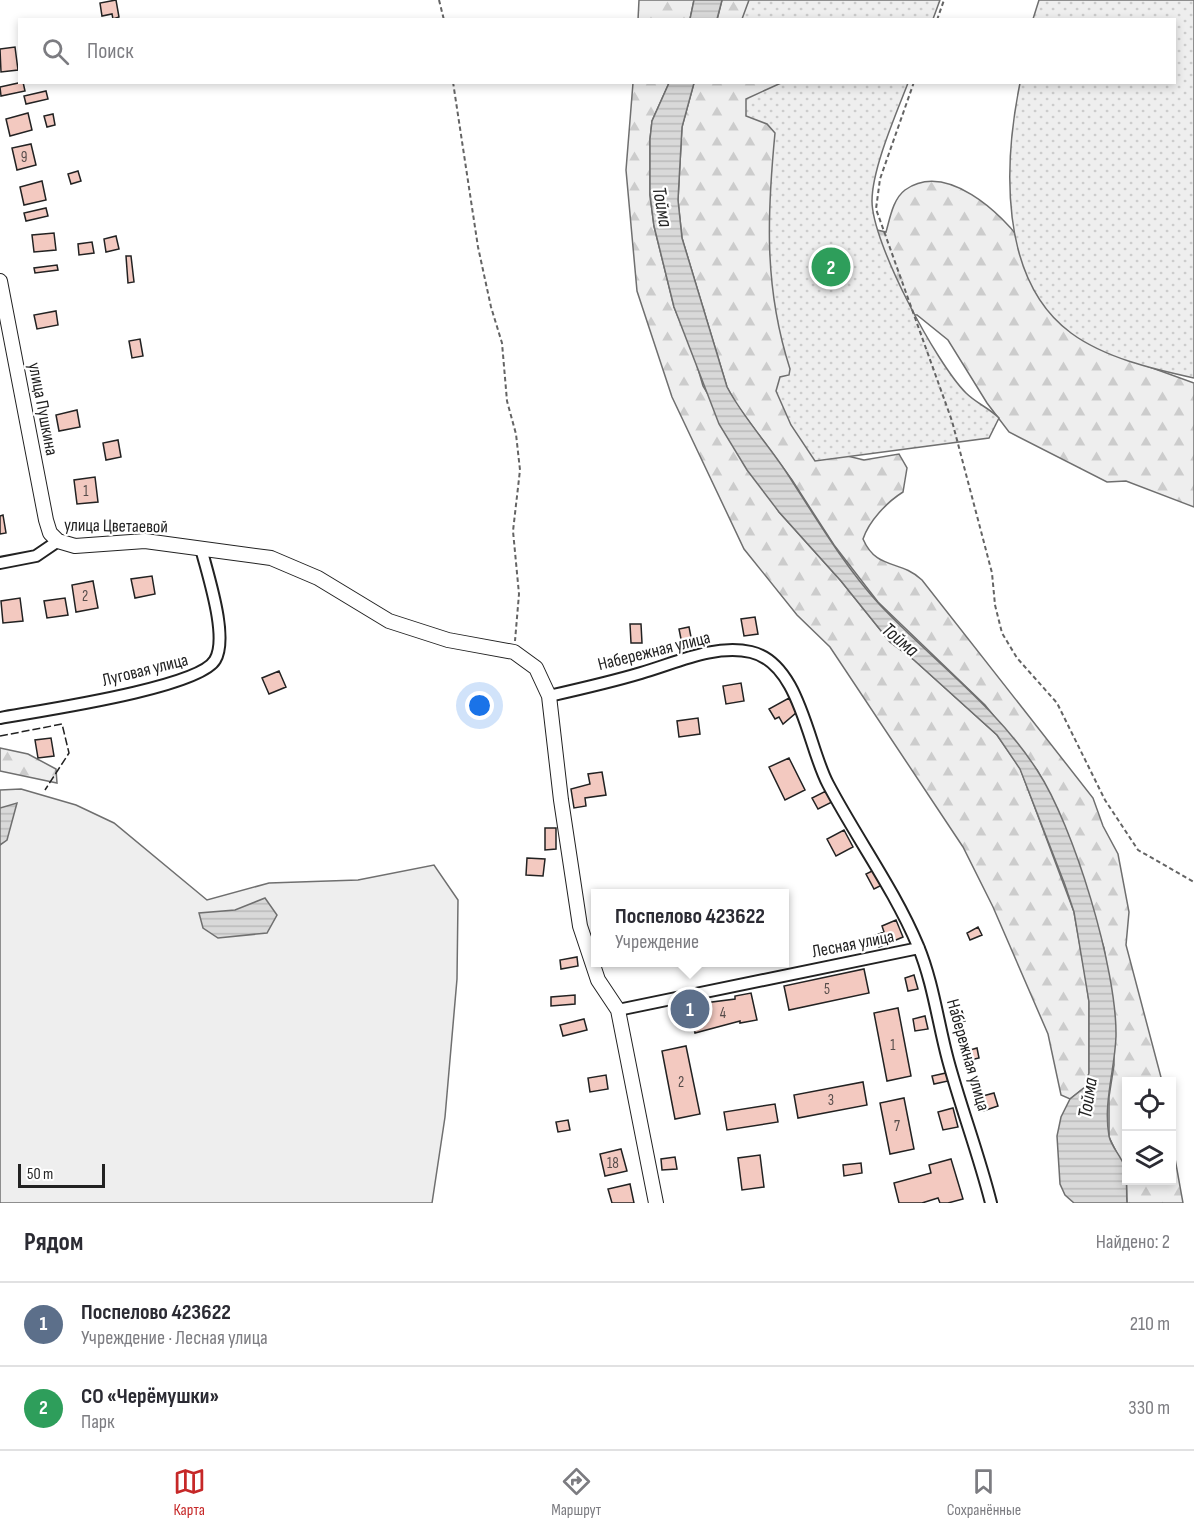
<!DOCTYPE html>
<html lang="ru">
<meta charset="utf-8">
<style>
:root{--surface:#fff;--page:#f7f7f7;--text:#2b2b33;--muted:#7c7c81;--line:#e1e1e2;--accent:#c62828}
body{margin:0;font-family:"Sofia Sans Condensed",sans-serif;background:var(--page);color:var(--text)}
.controls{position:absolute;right:18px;bottom:18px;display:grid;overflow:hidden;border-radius:0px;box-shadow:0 3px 9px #0003}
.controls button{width:54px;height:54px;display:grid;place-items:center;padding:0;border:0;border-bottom:2px solid var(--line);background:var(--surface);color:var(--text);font:30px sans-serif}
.scale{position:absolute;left:18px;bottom:15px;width:87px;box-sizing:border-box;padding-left:6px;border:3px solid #222;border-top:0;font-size:16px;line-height:21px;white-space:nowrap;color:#222;-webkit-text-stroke:4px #fff;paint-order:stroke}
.you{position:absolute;left:480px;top:706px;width:21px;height:21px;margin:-15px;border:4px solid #fff;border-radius:50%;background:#1a73e8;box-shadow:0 0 0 9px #1a73e833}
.badge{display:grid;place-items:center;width:39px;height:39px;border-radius:50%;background:var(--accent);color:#fff;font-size:20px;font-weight:700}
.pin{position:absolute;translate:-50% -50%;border:3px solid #fff;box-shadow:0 2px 6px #0006}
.popup{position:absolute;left:591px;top:889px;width:198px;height:78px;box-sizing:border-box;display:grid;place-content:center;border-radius:0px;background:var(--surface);filter:drop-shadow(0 2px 4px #0005);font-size:20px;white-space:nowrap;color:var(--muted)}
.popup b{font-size:22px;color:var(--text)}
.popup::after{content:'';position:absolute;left:50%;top:100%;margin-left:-12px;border:12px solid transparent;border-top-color:var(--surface)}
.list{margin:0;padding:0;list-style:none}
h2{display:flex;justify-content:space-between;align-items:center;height:78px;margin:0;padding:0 24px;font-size:26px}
h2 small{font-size:20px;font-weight:400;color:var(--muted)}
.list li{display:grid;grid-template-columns:39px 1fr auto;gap:18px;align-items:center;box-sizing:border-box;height:84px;padding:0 24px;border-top:2px solid var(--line)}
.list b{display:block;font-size:22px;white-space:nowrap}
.list p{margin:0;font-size:20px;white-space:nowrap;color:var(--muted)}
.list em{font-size:20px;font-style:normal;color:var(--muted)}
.icon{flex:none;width:33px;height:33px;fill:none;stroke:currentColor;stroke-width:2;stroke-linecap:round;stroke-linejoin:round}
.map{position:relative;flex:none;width:1194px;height:1203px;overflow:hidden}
.search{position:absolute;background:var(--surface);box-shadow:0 3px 9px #0003;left:18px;right:18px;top:18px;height:66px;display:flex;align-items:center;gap:15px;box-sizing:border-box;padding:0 21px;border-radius:0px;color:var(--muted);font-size:22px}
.sheet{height:246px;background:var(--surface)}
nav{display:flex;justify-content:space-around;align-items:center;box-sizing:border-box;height:84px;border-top:2px solid var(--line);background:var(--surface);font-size:16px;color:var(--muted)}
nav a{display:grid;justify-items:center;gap:3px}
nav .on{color:var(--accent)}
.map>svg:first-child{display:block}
</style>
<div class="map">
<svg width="1194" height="1203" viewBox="0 0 1194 1203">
<defs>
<pattern id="forest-firs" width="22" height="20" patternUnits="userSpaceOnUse" patternTransform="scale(1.5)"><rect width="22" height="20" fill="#eee"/><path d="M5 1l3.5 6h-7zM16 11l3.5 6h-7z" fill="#ccc"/></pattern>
<pattern id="garden-dots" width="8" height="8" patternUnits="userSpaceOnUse" patternTransform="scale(1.5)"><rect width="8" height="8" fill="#eee"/><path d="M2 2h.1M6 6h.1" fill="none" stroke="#ccc" stroke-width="1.8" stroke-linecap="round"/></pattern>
<pattern id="water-rules" width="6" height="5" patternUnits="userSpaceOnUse" patternTransform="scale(1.5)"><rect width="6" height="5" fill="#d9d9d9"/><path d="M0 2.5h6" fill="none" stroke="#bababa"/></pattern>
</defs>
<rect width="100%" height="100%" fill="#fff"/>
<path fill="#eee" stroke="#6f6f6f" stroke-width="1.5" d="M21,789l55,16 38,18 93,77 62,-17 89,-3 76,-15 24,35 -1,79 -12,138 -13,86h-432v-413z"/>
<path fill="url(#forest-firs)" stroke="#6f6f6f" stroke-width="1.5" d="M639,0h55l-4,19 -52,1z
M722,0h43l30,20h-78z
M633,83h36l-17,38 -2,18v56l4,31 20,81 20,48 9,31 76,126 62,69 49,61 24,18 83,75 23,33 54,144 11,62 4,28v71l-4,14 -15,12 -9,-4 -13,-61 -55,-127 -30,-60 -133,-200 -33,-32 -53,-66 -72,-152 -35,-106 -11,-121z
M694,83h150l24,145 18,4c4,-14 7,-33 19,-42 41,-29 97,23 119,55l109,116 61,22v124l-68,-26 -19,1 -98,-50 -22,-29 -39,-63 -31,-25 -21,-2 -53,142 21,5 35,-6 8,14 -4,24c-16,10 -34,29 -40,47 14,32 37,20 59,41l171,218 10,28 15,28 11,58 -3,33 36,136 -36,1v98h46v-38l11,61h-56l-1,-31 -17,-35v-40l5,-32 -1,-57 -9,-60 -36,-113 -16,-37 -15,-28 -52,-65 -107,-103 -44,-57 -42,-65 -55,-75 -10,-18 -45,-149 -4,-38 4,-73z
M0,748l28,6 28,15 1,14 -57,-12z"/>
<path fill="url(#garden-dots)" stroke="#6f6f6f" stroke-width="1.5" d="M749,0h191l-7,19h-191z
M1039,0h155v378c-41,-9 -89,-20 -123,-45 -73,-54 -67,-171 -51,-250l154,-1v-62l-141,-1z
M781,83h127c-12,31 -36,86 -36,118 0,42 64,162 94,192 10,10 23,15 33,25l-10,20 -174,23 -24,-36 -15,-34 4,-14 9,-2 1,-6c-26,-81 -23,-153 -15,-236l-8,-9 -21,-8v-17z"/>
<path fill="url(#water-rules)" stroke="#6f6f6f" stroke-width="1.5" d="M694,0h28l-5,19h-27z
M669,83h25l-12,44 -4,73 4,38 45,149c18,34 45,61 65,94 27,42 54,87 88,124 52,55 115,100 157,165 37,56 80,199 79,266 -1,33 -13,67 -7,100 2,10 11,19 15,29 4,12 2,26 3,38h-53l-9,-8 -5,-11 -3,-48 4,-19 9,-18 15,-12 4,-14v-71l-15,-90 -9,-27 -45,-116 -23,-34 -83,-75 -24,-18 -49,-61 -62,-69 -32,-42 -28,-46 -45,-117 -20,-81 -4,-31v-56l2,-18z
M17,803l-10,37 -7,5v-37z
M265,898l12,17 -10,18 -49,5 -15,-10 -4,-15 36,-3z"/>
<path fill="#f3c9c0" stroke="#222" stroke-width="1.5" d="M116,0l3,17 -6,2 -1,-5 -10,2 -2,-13z
M15,47l3,23 -17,2 -1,-23z
M23,82l2,9 -24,5 -1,-9z
M46,91l2,8 -22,5 -2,-8z
M28,113l4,17 -22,6 -4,-17z
M53,114l2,11 -8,2 -3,-11z
M31,144l5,21 -19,5 -5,-22z
M78,171l3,10 -10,3 -3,-10z
M42,181l4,19 -22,5 -4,-18z
M46,208l2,8 -22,5 -2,-8z
M54,233l2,17 -22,2 -2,-17z
M116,236l3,13 -13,3 -2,-13z
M92,242l2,11 -15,2 -1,-11z
M126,256h5l3,26 -6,1z
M57,265l1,5 -23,3 -1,-5z
M56,311l2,14 -21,4 -3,-14z
M140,339l3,17 -11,2 -3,-17z
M77,410l3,17 -21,4 -3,-16z
M118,440l3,17 -15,3 -3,-17z
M95,477l3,25 -21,2 -3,-24z
M3,515l3,18 -6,1v-18z
M152,576l3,18 -20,4 -4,-19z
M93,581l5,27 -22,4 -4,-27z
M20,598l3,23 -20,2 -2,-22z
M65,598l3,17 -21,3 -3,-17z
M755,617l3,17 -14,2 -3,-17z
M630,624h11l1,19h-11z
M689,627l3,15 -10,2 -3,-15z
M279,671l7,16 -17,7 -7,-16z
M741,683l3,18 -18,3 -3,-18z
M789,698l8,14 -14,12 -4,-7 -4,2 -6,-10z
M698,718l2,16 -21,3 -2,-16z
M51,738l3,18 -16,2 -3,-18z
M789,758l16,32 -20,10 -16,-33z
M602,772l4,23 -21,3 1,8 -12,2 -3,-19 19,-5 -2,-10z
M826,791l6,11 -14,7 -6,-11z
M545,828h11v21l-11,1z
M844,830l9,17 -17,9 -9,-17z
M527,858l18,1 -2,17 -17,-1z
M876,869l8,15 -10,5 -8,-15z
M896,920l7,17 -24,10 -5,-11 10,-4 -2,-6z
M978,927l4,8 -12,5 -3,-7z
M577,957l1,9 -17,3 -1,-9z
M864,969l5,24 -80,17 -5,-24z
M914,975l4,14 -10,2 -3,-13z
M751,993l6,27 -17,3v-2l-45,12 -6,-28 46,-6v-3z
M575,995v9l-24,2v-9z
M898,1008l13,68 -24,5 -13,-68z
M962,1011l3,10 -11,3 -3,-11z
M925,1016l3,13 -13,2 -2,-12z
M584,1019l3,11 -24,6 -3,-11z
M686,1046l14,68 -25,5 -13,-68z
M977,1048l2,10 -13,3 -3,-9z
M946,1073l2,8 -14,3 -2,-8z
M606,1075l2,14 -18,3 -2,-14z
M863,1082l4,23 -69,13 -4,-23z
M994,1093l4,13 -15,5 -4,-14z
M904,1098l10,51 -24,5 -10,-51z
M775,1104l3,18 -51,8 -3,-18z
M953,1108l5,19 -15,3 -5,-18z
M568,1120l2,10 -12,2 -2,-10z
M621,1149l6,22 -22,5 -5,-22z
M760,1155l4,32 -22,3 -4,-32z
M675,1157l2,12 -15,1 -1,-11z
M951,1159l12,40 -15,4h-8l-2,-5 -16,5h-23l-5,-20 37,-10 -2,-8z
M861,1163l1,10 -18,3 -1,-11z
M630,1184l4,19h-22l-4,-14z"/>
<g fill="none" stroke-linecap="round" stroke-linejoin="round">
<defs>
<path id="minor" d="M0,563l36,-7 22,-15
M549,696c31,-7 62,-14 92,-23 35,-10 73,-29 110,-21 49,11 57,95 77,132 29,55 66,105 90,162 15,36 20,77 30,114 13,48 31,95 43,143
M0,718c38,-7 199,-30 215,-58 14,-23 -8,-87 -14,-112
M618,1010l301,-62"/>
<path id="tertiary" d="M0,281l46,239 4,13 8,8 17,5 70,-5 126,17 47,20 71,43 59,19 66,12 22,16 13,28 12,104 19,126 18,54 20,30 38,193"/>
</defs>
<use href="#minor" stroke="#222" stroke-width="14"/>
<use href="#tertiary" stroke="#222" stroke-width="16"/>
<path stroke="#646464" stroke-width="2" stroke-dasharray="4.5 3" stroke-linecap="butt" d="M439,0l5,20
M937,20l7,-20
M453,82l25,165 13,60 11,36 5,58 9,33 4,36 -7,61 6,63 -4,47
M914,82l-34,97 -4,30 76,212 40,152 3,32 7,28 15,25 40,45 48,97 33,50 56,32"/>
<use href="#minor" stroke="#fff" stroke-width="10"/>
<use href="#tertiary" stroke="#fff" stroke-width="14"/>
<path stroke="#222" stroke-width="1.5" stroke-dasharray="8 3" stroke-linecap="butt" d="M0,736l62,-12 7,29 -24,37"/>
</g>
<g text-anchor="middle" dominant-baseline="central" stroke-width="4.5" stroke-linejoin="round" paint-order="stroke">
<g font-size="15" fill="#564c4a">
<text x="24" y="157">9</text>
<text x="86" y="491">1</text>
<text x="85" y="596">2</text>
<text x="827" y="989">5</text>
<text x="723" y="1013">4</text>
<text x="893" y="1045">1</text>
<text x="681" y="1082">2</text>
<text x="831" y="1100">3</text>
<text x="897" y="1126">7</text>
<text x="613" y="1163">18</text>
</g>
<g font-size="18" fill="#222" stroke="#fff">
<text transform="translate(43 409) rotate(79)">улица Пушкина</text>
<text transform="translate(116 526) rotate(1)">улица Цветаевой</text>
<text transform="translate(654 651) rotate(-14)">Набережная улица</text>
<text transform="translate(145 670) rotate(-14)">Луговая улица</text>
<text transform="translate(853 944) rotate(-11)">Лесная улица</text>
<text transform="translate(968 1055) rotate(74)">Набережная улица</text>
</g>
<g font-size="20" font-style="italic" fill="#222" stroke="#fff">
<text transform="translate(662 207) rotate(80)">Тойма</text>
<text transform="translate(900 640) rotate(40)">Тойма</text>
<text transform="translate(1088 1098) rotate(-81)">Тойма</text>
</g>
</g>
</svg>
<div class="controls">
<button><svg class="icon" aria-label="locate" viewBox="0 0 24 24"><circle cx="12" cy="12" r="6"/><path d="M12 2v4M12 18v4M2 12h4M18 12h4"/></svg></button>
<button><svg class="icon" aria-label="layers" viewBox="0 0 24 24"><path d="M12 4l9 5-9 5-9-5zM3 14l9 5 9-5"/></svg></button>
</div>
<div class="scale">50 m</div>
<div class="you"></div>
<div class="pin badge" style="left:690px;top:1009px;background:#5c6f8a">1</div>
<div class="popup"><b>Поспелово 423622</b>Учреждение</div>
<div class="pin badge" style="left:831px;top:267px;background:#2e9e5b">2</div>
<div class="search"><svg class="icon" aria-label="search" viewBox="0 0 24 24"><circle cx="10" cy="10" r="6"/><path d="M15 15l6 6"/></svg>Поиск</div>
</div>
<section class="sheet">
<h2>Рядом<small>Найдено: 2</small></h2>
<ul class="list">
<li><span class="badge" style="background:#5c6f8a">1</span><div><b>Поспелово 423622</b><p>Учреждение · Лесная улица</p></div><em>210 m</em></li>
<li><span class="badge" style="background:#2e9e5b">2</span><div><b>СО «Черёмушки»</b><p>Парк</p></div><em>330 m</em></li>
</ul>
</section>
<nav>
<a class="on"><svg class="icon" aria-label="map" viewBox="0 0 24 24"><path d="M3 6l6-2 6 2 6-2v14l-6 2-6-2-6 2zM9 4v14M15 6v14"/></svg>Карта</a>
<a><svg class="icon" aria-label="directions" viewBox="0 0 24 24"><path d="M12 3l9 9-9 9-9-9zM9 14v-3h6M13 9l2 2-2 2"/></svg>Маршрут</a>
<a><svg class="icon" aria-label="saved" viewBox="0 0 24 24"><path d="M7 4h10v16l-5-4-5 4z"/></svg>Сохранённые</a>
</nav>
